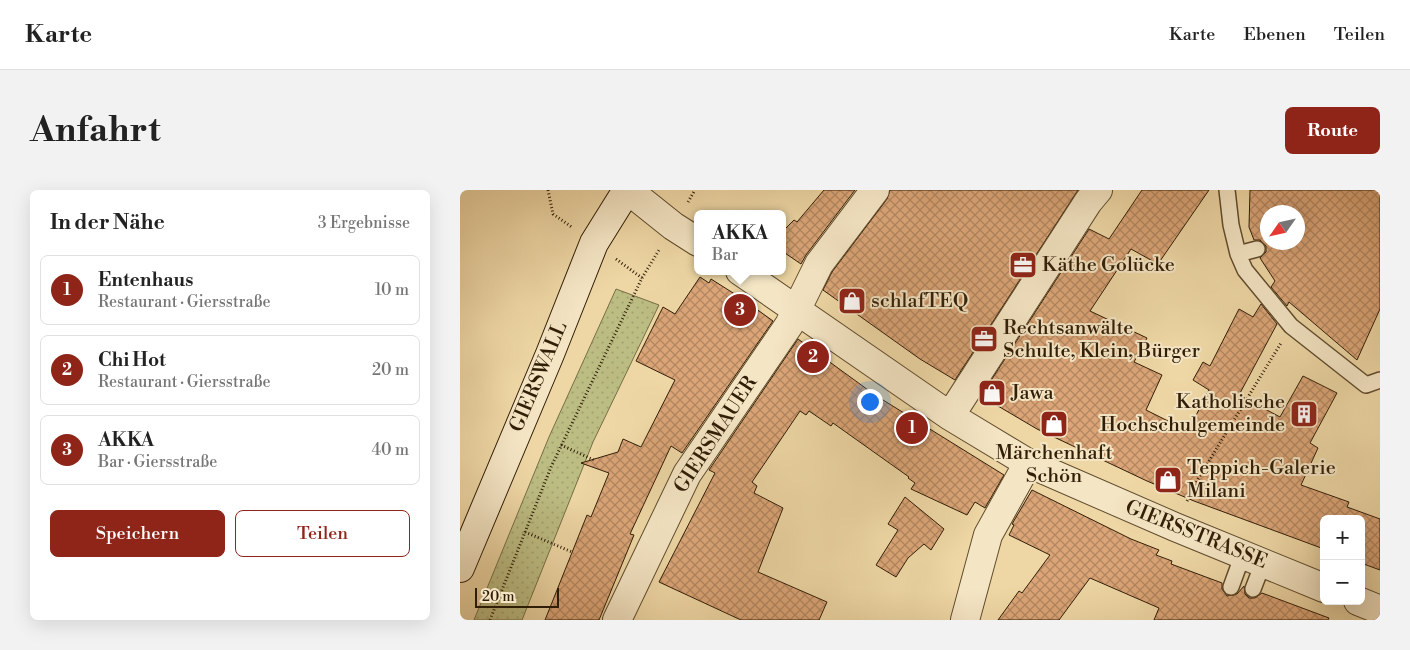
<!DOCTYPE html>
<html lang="de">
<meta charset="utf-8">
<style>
:root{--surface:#fff;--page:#f2f2f2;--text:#222;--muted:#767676;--line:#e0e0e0;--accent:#8f2418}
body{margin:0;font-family:"Libre Bodoni",serif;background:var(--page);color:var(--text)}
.controls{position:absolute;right:15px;bottom:15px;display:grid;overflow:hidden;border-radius:8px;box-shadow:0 5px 20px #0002}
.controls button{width:45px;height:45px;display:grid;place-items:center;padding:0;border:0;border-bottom:1px solid var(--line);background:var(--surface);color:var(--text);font:25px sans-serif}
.compass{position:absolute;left:800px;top:15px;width:45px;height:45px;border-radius:50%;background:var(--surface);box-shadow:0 5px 20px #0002;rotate:236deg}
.scale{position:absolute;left:15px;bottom:12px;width:84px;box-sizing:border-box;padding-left:5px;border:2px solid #311e07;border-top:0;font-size:14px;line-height:18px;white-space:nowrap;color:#311e07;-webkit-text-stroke:4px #f4e5c4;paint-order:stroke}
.you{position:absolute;left:409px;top:211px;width:18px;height:18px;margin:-12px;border:4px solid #fff;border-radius:50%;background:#1a73e8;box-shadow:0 0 0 8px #1a73e833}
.badge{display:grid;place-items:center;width:32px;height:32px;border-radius:50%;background:var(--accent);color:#fff;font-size:16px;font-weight:700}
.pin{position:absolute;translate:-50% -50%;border:2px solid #fff;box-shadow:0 1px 5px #0006}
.popup{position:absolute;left:234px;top:20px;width:92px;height:65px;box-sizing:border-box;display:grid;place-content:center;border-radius:8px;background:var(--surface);filter:drop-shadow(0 1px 4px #0005);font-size:16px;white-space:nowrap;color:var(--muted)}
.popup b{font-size:19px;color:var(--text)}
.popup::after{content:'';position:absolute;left:50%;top:100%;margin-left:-10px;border:10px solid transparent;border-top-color:var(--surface)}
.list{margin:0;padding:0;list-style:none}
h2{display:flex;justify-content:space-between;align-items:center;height:65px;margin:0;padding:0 20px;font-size:21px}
h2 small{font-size:16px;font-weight:400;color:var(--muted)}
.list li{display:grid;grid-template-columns:32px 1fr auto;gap:15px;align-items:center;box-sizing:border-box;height:70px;margin:0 10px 10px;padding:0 10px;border:1px solid var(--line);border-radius:8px}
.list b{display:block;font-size:19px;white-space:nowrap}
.list p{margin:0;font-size:16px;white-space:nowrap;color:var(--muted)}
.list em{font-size:16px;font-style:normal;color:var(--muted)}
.actions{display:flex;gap:10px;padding:15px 20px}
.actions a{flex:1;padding:11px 0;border:1px solid var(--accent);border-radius:8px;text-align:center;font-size:18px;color:var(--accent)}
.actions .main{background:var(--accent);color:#fff}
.map{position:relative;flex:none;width:920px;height:430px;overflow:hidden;border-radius:8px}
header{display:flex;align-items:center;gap:30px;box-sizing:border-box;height:70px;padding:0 25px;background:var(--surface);border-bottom:1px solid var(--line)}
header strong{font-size:24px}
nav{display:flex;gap:28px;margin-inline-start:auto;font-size:18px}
.intro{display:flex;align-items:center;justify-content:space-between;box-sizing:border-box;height:120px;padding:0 30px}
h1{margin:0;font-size:35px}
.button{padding:12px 22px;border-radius:8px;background:var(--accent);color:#fff;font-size:18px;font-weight:700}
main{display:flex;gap:30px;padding:0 30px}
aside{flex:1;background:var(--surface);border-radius:8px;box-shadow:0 5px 20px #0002}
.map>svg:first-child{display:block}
</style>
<header>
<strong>Karte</strong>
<nav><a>Karte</a><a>Ebenen</a><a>Teilen</a></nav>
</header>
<div class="intro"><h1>Anfahrt</h1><a class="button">Route</a></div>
<main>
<aside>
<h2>In der Nähe<small>3 Ergebnisse</small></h2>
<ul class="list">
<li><span class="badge">1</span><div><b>Entenhaus</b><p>Restaurant · Giersstraße</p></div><em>10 m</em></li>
<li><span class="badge">2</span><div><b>Chi Hot</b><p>Restaurant · Giersstraße</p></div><em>20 m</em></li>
<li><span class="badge">3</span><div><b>AKKA</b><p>Bar · Giersstraße</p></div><em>40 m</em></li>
</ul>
<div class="actions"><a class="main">Speichern</a><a>Teilen</a></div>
</aside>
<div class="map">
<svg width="920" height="430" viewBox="0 0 920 430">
<defs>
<pattern id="grass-dots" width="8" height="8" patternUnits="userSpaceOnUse" patternTransform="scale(1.25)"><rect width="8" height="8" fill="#bcbd83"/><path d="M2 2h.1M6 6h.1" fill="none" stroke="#a2a270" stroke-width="1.8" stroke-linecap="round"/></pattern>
<pattern id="building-cross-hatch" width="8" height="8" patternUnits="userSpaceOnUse" patternTransform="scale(1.25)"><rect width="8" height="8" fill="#dba577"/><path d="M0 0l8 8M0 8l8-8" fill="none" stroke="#b28660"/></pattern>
</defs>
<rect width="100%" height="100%" fill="#eed7a5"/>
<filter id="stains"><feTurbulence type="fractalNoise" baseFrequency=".004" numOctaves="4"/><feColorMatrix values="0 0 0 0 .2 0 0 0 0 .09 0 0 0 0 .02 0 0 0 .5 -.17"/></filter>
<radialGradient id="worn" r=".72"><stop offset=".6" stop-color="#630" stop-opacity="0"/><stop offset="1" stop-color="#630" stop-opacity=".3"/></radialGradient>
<path fill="url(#grass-dots)" stroke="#766e45" d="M156,99l43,16 -66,137 -71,178h-48l75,-183z"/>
<path fill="url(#building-cross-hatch)" stroke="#311e07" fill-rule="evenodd" d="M364,0h31l-49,65 -5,9 -19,-13v-19l12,-12 3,2z
M430,0h188l-123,190 -35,-21 -97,-69 9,-18 55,-73z
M682,0h67l-51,74 -27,-15 -41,62 57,27 -13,24 28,13 -16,35 42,21 21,-41 -16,-10 10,-18 7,4 29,-57 14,8 8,-13 16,20 -38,71 41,22 23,-41 34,17 -27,50 8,5 -17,37 48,17 -2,5 33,12v51l-19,-7v-44h-37v30l-130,-48 -47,-20 -110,-52 -56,-33 108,-167 20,10z
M790,0h130v119l-23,51 -68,-58 -2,4 -16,-19 4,-6 -15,-23 6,-6v-6l-6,-6h-6l-5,-13zM808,22h30v30h-30z
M240,87l9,6 2,-4 30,19 32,23 -91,132 -11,-7 -41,88 4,1 -35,85h-54l42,-105 4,2 18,-44 -28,-10 37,-11 5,-13 18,8 34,-67 -39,-19 27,-54 12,7z
M338,149l77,56 129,80 -19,33 -10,-6 -8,13 -56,-26 4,-6 -7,-5 1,-1 -76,-54 -2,3 -22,-15 -3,4 -6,-4 -48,71 5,4 -3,7 29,15 -25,64 69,30 -8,18h-78l-82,-38 56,-109 -6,-3z
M572,300l99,49 28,11 -3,5 16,6 -1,3 51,19v6l5,7 10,-2 7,-8 1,8 4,4h6l7,-5 67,25 -1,2h-174l5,-12 -69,-30 -31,42h-61l21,-29 3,2 28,-38 -41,-20 5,-10 -2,-1z
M445,307l39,32 -13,21 -7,-6 -16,14 -12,19 -20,-12 22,-35 -10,-6z"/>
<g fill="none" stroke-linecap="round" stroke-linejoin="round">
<defs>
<path id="lane" d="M767,0l4,35 7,29 7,16 46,56 75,59 14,-5
M778,64l19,-5
M771,397l12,-33
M793,399l10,-26"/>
<path id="street" d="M168,0l45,36 25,16
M280,81l210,145 78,47 147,64 149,61
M490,226l138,-214 10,-12
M898,411l22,9
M157,430l70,-146 102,-149 30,-61 56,-74
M505,430l23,-85 40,-72"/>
<path id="secondary" d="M0,378l90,-214 44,-111 33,-53"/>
</defs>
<use href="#lane" stroke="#604c2e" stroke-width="18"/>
<use href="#street" stroke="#604c2e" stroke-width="30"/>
<use href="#secondary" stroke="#311e07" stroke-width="30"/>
<path stroke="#311e07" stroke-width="3" stroke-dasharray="1 2.5" stroke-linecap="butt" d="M88,0l5,24 20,14
M228,12l7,-12
M156,69l26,19
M101,255l35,16
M727,311l11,-22 83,-136
M65,342l47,20
M30,430l61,-153 91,-189 17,-28"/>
<use href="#lane" stroke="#f4e5c4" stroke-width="15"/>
<use href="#street" stroke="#f4e5c4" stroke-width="28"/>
<use href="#secondary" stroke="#f4e5c4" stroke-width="28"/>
</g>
<defs>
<symbol id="office-square" viewBox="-11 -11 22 22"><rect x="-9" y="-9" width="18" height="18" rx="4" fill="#8f2418" stroke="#f4e5c4"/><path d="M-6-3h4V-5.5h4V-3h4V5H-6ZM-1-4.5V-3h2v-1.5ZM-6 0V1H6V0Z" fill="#fff"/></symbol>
<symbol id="shop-square" viewBox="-11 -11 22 22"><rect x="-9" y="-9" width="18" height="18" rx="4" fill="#8f2418" stroke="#f4e5c4"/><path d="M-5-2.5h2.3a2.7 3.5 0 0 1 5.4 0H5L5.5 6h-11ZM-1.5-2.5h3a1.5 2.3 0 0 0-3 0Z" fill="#fff"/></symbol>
<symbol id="building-square" viewBox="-11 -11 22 22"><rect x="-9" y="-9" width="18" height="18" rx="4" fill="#8f2418" stroke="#f4e5c4"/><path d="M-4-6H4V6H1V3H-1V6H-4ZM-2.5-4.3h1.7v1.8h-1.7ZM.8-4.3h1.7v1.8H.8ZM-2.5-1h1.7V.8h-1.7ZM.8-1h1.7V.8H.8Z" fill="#fff"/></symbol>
</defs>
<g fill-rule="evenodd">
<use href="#office-square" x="547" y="59" width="32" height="32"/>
<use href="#shop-square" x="376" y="95" width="32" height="32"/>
<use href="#office-square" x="508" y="133" width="32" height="32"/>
<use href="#shop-square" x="516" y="187" width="32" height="32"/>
<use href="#building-square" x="828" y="208" width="32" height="32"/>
<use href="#shop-square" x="578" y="218" width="32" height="32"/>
<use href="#shop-square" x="692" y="274" width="32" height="32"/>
</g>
<g text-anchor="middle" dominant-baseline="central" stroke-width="4" stroke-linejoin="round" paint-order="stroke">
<g font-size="20" fill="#311e07" stroke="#f4e5c4" text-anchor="start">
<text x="582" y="75">Käthe Golücke</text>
<text x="411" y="111">schlafTEQ</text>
<text x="543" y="138">Rechtsanwälte<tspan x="543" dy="23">Schulte, Klein, Bürger</tspan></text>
<text x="551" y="203">Jawa</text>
<text x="825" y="212" text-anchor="end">Katholische<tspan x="825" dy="23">Hochschulgemeinde</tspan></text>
<text x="594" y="263" text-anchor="middle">Märchenhaft<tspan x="594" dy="23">Schön</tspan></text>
<text x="727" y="278">Teppich-Galerie<tspan x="727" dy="23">Milani</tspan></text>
</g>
<g font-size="20" fill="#311e07" stroke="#f4e5c4">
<text transform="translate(79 187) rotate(-67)">GIERSWALL</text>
<text transform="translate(256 245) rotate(-57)">GIERSMAUER</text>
<text transform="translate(736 345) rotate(22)">GIERSSTRASSE</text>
</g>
</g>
<rect width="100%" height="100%" filter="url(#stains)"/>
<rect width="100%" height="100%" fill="url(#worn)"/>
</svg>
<div class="controls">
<button>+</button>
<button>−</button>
</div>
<svg class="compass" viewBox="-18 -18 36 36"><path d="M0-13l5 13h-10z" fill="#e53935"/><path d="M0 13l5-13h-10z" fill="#767676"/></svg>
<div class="scale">20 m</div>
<div class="you"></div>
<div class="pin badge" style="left:452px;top:238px">1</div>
<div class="pin badge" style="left:353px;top:167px">2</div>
<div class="pin badge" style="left:280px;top:120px">3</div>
<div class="popup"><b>AKKA</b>Bar</div>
</div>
</main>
